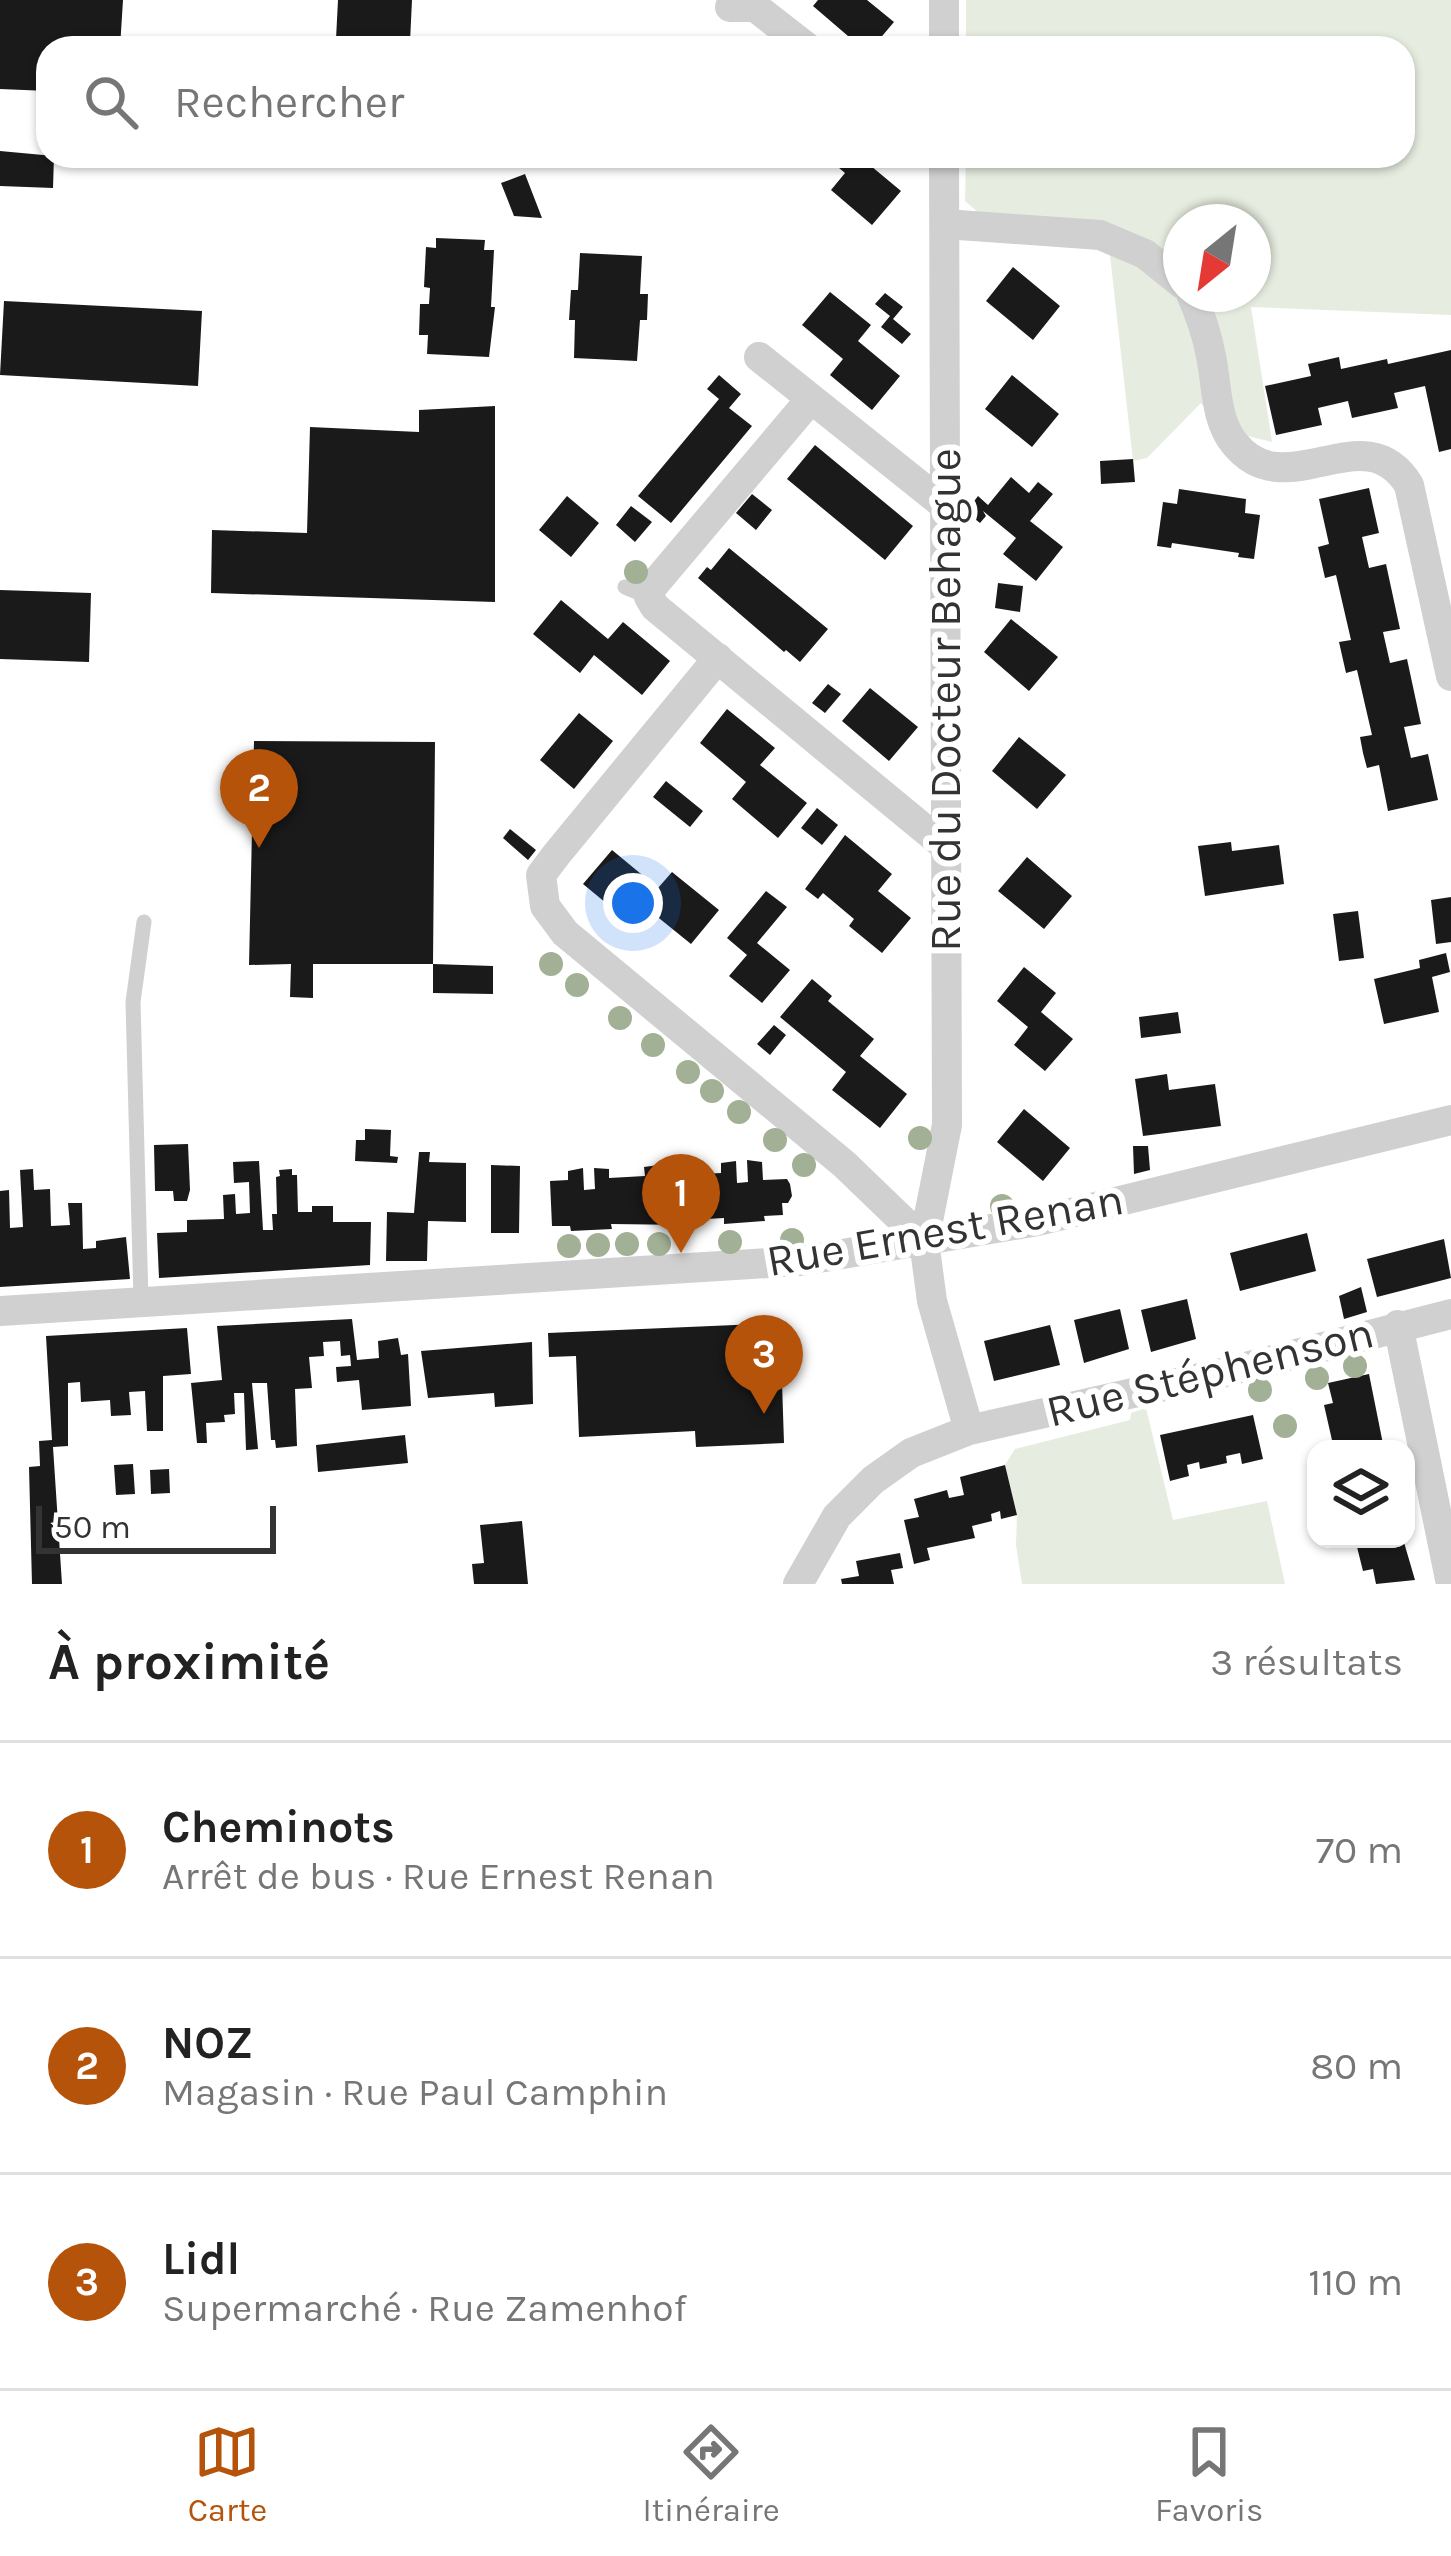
<!DOCTYPE html>
<html lang="fr">
<meta charset="utf-8">
<style>
:root{--surface:#fff;--page:#f6f6f6;--text:#222;--muted:#767676;--line:#e0e0e0;--accent:#b45309}
body{margin:0;font-family:Karla,sans-serif;background:var(--page);color:var(--text)}
.controls{position:absolute;right:36px;bottom:36px;display:grid;overflow:hidden;border-radius:24px;box-shadow:0 3px 9px #0004}
.controls button{width:108px;height:108px;display:grid;place-items:center;padding:0;border:0;border-bottom:3px solid var(--line);background:var(--surface);color:var(--text);font:60px sans-serif}
.compass{position:absolute;left:1163px;top:204px;width:108px;height:108px;border-radius:50%;background:var(--surface);box-shadow:0 3px 9px #0004;rotate:210deg}
.scale{position:absolute;left:36px;bottom:30px;width:240px;box-sizing:border-box;padding-left:12px;border:6px solid #333;border-top:0;font-size:33px;line-height:42px;white-space:nowrap;color:#333;-webkit-text-stroke:9px #fff;paint-order:stroke}
.you{position:absolute;left:633px;top:903px;width:42px;height:42px;margin:-30px;border:9px solid #fff;border-radius:50%;background:#1a73e8;box-shadow:0 0 0 18px #1a73e833}
.badge{display:grid;place-items:center;width:78px;height:78px;border-radius:50%;background:var(--accent);color:#fff;font-size:39px;font-weight:700}
.pin{position:absolute;translate:-50% -99px;filter:drop-shadow(0 3px 6px #0008)}
.pin::after{content:'';position:absolute;top:63px;width:42px;height:36px;background:inherit;clip-path:polygon(0 0,100% 0,50% 100%)}
.list{margin:0;padding:0;list-style:none}
h2{display:flex;justify-content:space-between;align-items:center;height:156px;margin:0;padding:0 48px;font-size:51px}
h2 small{font-size:39px;font-weight:400;color:var(--muted)}
.list li{display:grid;grid-template-columns:78px 1fr auto;gap:36px;align-items:center;box-sizing:border-box;height:216px;padding:0 48px;border-top:3px solid var(--line)}
.list b{display:block;font-size:45px;white-space:nowrap}
.list p{margin:0;font-size:39px;white-space:nowrap;color:var(--muted)}
.list em{font-size:39px;font-style:normal;color:var(--muted)}
.icon{flex:none;width:66px;height:66px;fill:none;stroke:currentColor;stroke-width:2;stroke-linecap:round;stroke-linejoin:round}
.map{position:relative;flex:none;width:1451px;height:1584px;overflow:hidden}
.search{position:absolute;background:var(--surface);box-shadow:0 3px 9px #0004;left:36px;right:36px;top:36px;height:132px;display:flex;align-items:center;gap:30px;box-sizing:border-box;padding:0 42px;border-radius:36px;color:var(--muted);font-size:45px}
.sheet{height:804px;background:var(--surface)}
nav{display:flex;justify-content:space-around;align-items:center;box-sizing:border-box;height:168px;border-top:3px solid var(--line);background:var(--surface);font-size:33px;color:var(--muted)}
nav a{display:grid;justify-items:center;gap:6px}
nav .on{color:var(--accent)}
.map>svg:first-child{display:block}
</style>
<div class="map">
<svg width="1451" height="1584" viewBox="0 0 1451 1584">
<rect width="100%" height="100%" fill="#fff"/>
<path fill="#e6ecdf" fill-rule="evenodd" d="M966,0h485v315l-200,-8 21,135 -49,-12 -22,-27 -54,55 -14,3 -23,-206 -10,-20 -121,-22 -14,-12 1,-45h437v-108h-437zM1181,222h72v72h-72z
M1146,1408l27,112 94,-19 18,83h-263l-6,-39 1,-30 -12,-50 10,-16 115,-29 1,-7z"/>
<path fill="#1a1a1a" d="M0,0h123l-3,48h-72v43l-48,-2z
M338,0h74l-2,42 -74,-3z
M818,0h49l27,22 -22,26h-10l-49,-42z
M0,151l54,5 -1,32 -53,-2z
M825,156h34l42,35 -29,34 -41,-35 14,-17z
M525,174l17,44 -28,-2 -13,-33z
M436,238l49,2 -1,10h10l-3,57h4l-6,50 -62,-3 1,-19h-9l1,-31h9l1,-16 -6,-1 2,-40 10,1z
M580,253l62,3 -2,38h8l-1,26h-7l-3,41 -63,-3 1,-38h-6l2,-30h7z
M1013,267l47,39 -27,34 -47,-39z
M830,292l41,33 -13,16 42,35 -28,34 -42,-35 13,-16 -41,-34z
M885,293l18,14 -10,12 18,15 -9,10 -21,-17 9,-11 -15,-12z
M4,301l198,10 -4,75 -198,-11z
M1451,350v99l-12,3 -14,-66 -31,7 4,15 -46,10 -4,-17 -30,7 4,17 -46,10 -11,-49 46,-10 -3,-12 31,-7 2,12 46,-10 1,5z
M719,375l22,19 -12,14 23,18 -81,97 -33,-27 81,-97 -12,-10z
M1012,375l47,39 -27,33 -47,-38z
M495,406v196l-284,-9 1,-63 95,3 3,-106 109,5v-22z
M815,445l98,81 -28,34 -98,-81z
M1133,459l2,23 -34,2 -1,-23z
M1011,477l18,16 9,-11 15,12 -23,27 33,26 -27,34 -33,-27 13,-16 -33,-27 3,5 -6,7 -14,-11 12,-16 10,9z
M1369,488l10,45 -17,4 7,31 17,-4 14,65 -17,3 7,31 17,-4 14,65 -17,3 7,31 17,-4 10,46 -50,11 -9,-46 -12,3 -4,-15 -3,-16 12,-2 -15,-65 -11,3 -7,-31 12,-2 -15,-65 -11,3 -7,-31 11,-3 -10,-45z
M1179,489l67,10 -1,14 15,2 -6,44 -16,-2 1,-4 -67,-10 -1,5 -14,-2 6,-44 14,2z
M752,494l20,16 -16,20 -20,-17z
M567,496l32,27 -28,34 -32,-27z
M631,506l21,16 -17,20 -19,-17z
M729,548l99,81 -28,33 -14,-12 -2,2 -86,-74 9,-11 4,3z
M998,583l25,3 -3,26 -25,-4z
M0,590l91,3 -2,69 -89,-3z
M561,600l47,39 15,-17 47,39 -28,34 -48,-40 -14,18 -47,-39z
M1011,619l47,38 -29,34 -45,-39z
M828,684l13,10 -16,19 -13,-10z
M870,688l48,39 -29,34 -47,-40z
M727,709l48,39 -15,17 47,38 -29,35 -46,-39 14,-17 -46,-39z
M579,713l34,28 -39,48 -34,-29z
M1019,737l47,38 -29,34 -45,-38z
M254,741l181,1 -2,222 60,2v28l-60,-1v-29h-120v34l-23,-1 1,-33 -42,1z
M666,781l37,30 -13,16 -37,-30z
M817,808l21,17 -16,20 -21,-17z
M510,829l26,21 -8,10 -25,-22z
M845,835l47,39 -14,17 33,27 -29,35 -33,-27 5,-7 -31,-26 -5,6 -13,-10z
M1231,842l1,9 47,-6 5,39 -79,12 -7,-50z
M612,850l46,38 14,-16 47,38 -28,34 -47,-38 -15,16 -46,-38z
M1027,857l45,39 -28,33 -46,-38z
M766,891l21,16 -30,36 33,27 -28,33 -33,-27 18,-21 -20,-17z
M1451,897v45l-15,2 -5,-44z
M1358,911l6,47 -25,3 -6,-47z
M1446,953l4,19 -18,5 7,35 -55,12 -10,-45 46,-11 -1,-8z
M1024,967l32,26 -15,19 32,27 -28,32 -31,-26 14,-18 -31,-26z
M812,979l20,17 -4,5 46,38 -14,17 47,38 -27,34 -48,-38 14,-18 -66,-55z
M1178,1012l3,21 -40,5 -2,-21z
M774,1025l12,10 -16,20 -13,-11z
M1167,1074l2,16 46,-6 6,42 -78,10 -8,-57z
M1024,1109l46,39 -27,33 -46,-39z
M365,1129l26,1 -1,26 8,1 -1,6 -42,-2 1,-21h9z
M188,1144l2,46 -3,11h-13l-1,-10h-18l-1,-46z
M1133,1146h15l2,24 -16,4z
M419,1152h11l-1,10 37,1v59l-38,-1 -1,40h-41l1,-49 27,1z
M747,1160l15,2 1,18 24,-1 3,5 2,12 -4,7h-6l1,12 -19,1 1,5 -41,3v-6l-36,2v5l-77,-1 1,5 -41,2 -1,-5h-18l-2,-45 18,-1v-9l15,-3 1,22 11,-1 -1,-21 15,1v9l36,-2 -1,-9 15,-2 1,22 11,-1 -1,-22 15,1 1,10 35,-2v-10l15,-2 1,22 11,-1z
M259,1161l4,69h10l-1,-16h5l-1,-37 4,-1 -1,-6 13,-1v6h5l1,37h14v-6h21v16h38l-1,43 -211,13 -2,-45 30,-1v-12l37,-1 -1,-24 12,-1 1,20 14,-1 -1,-31 -15,1 -1,-21z
M491,1165l29,1 -1,67h-28z
M33,1169l1,21 16,-1 1,37 19,-1 -2,-22h14l1,46 13,-1v-7l30,-4 4,42 -130,8v-96l9,-1 1,38 13,-1 -3,-57z
M1307,1233l9,38 -76,20 -10,-38z
M1444,1239l7,39 -74,19 -10,-38z
M1361,1287l6,25 -23,7 -5,-23z
M1187,1299l9,40 -45,13 -10,-42z
M1120,1309l9,40 -45,14 -10,-43z
M352,1319l5,41 22,-2 -1,-17 20,-3 3,17 7,-1 3,52 -49,4 -3,-30 -22,2 -1,-15 15,-1 -1,-11 -9,1 -1,-15 -17,1 1,14 -15,1 3,31 -17,1 2,57 -21,2 -1,-8h-4l-4,-57h-15l6,66 -12,1 -2,-57h-10l1,21 -11,1 1,7 -19,1 1,20h-10l-6,-60 31,-3 -5,-54z
M780,1323l4,120 -88,4 -1,-16 -116,6 -3,-81 -27,1 -1,-24z
M1050,1325l10,40 -66,16 -10,-40z
M187,1328l4,46 -28,2v55h-16l-2,-40 -16,1 2,23 -20,1 -1,-16 -29,2 -1,-20 -12,1v63l-15,1 9,137h-30l-3,-117 11,-1 -1,-25 13,-1 -6,-104z
M532,1342l1,62 -38,3 -1,-14 -66,5 -7,-47z
M1369,1374l15,75h-50l-10,-44 9,-2 -5,-20z
M1253,1415l10,44 -21,5 -2,-11 -14,3 1,7 -27,6 -1,-7 -12,3 2,11 -19,5 -10,-46z
M405,1435l3,28 -90,9 -2,-27z
M133,1464l2,30 -19,1 -2,-30z
M1005,1465l12,50 -16,4 -1,-8 -9,3 1,7 -20,5 3,12 -48,10 3,12 -16,4 -10,-44 15,-3 -5,-18 33,-9 2,8 15,-3 -4,-18z
M169,1469l1,24 -19,1 -1,-24z
M522,1521l6,63h-54l-2,-20 12,-1 -4,-38z
M1355,1539h48l12,41 -39,4 -3,-15 -10,2z
M900,1553l3,15 -12,2 3,14h-52l-1,-5 18,-3 -3,-15z"/>
<g fill="none" stroke-linecap="round" stroke-linejoin="round">
<path stroke="#d0d0d0" stroke-width="15" d="M625,587l24,10
M141,1300l-8,-298 11,-80"/>
<path stroke="#d0d0d0" stroke-width="30" d="M730,7h25l53,41
M944,48v-48
M944,156l3,969 -23,116 8,60 37,129
M945,224l155,11 45,19 36,29
M1191,294c9,20 16,40 20,62 6,29 4,64 24,88 52,64 129,-32 174,41l42,191
M759,357l184,147
M810,400l-158,187 -3,10 6,10 290,239
M718,658l-162,197 -15,20 4,31 20,27 279,231 80,77
M0,1311l801,-50 237,-40 413,-101
M1398,1325l53,259
M798,1584l39,-68 36,-36 38,-27 58,-23 253,-57 229,-59"/>
</g>
<g fill="#a2b095">
<circle cx="636" cy="572" r="12"/>
<circle cx="551" cy="964" r="12"/>
<circle cx="577" cy="985" r="12"/>
<circle cx="620" cy="1018" r="12"/>
<circle cx="653" cy="1045" r="12"/>
<circle cx="688" cy="1072" r="12"/>
<circle cx="712" cy="1091" r="12"/>
<circle cx="739" cy="1112" r="12"/>
<circle cx="920" cy="1138" r="12"/>
<circle cx="775" cy="1140" r="12"/>
<circle cx="804" cy="1165" r="12"/>
<circle cx="1002" cy="1206" r="12"/>
<circle cx="792" cy="1240" r="12"/>
<circle cx="730" cy="1242" r="12"/>
<circle cx="627" cy="1244" r="12"/>
<circle cx="659" cy="1244" r="12"/>
<circle cx="598" cy="1245" r="12"/>
<circle cx="569" cy="1246" r="12"/>
<circle cx="1355" cy="1366" r="12"/>
<circle cx="1317" cy="1378" r="12"/>
<circle cx="1260" cy="1390" r="12"/>
<circle cx="1285" cy="1426" r="12"/>
</g>
<g text-anchor="middle" dominant-baseline="central" stroke-width="12" stroke-linejoin="round" paint-order="stroke">
<g font-size="45" fill="#333" stroke="#fff">
<text transform="translate(945 700) rotate(-90)">Rue du Docteur Behague</text>
<text transform="translate(945 1230) rotate(-10)">Rue Ernest Renan</text>
<text transform="translate(1210 1372) rotate(-14)">Rue Stéphenson</text>
</g>
</g>
</svg>
<div class="controls">
<button><svg class="icon" aria-label="layers" viewBox="0 0 24 24"><path d="M12 4l9 5-9 5-9-5zM3 14l9 5 9-5"/></svg></button>
</div>
<svg class="compass" viewBox="-18 -18 36 36"><path d="M0-13l5 13h-10z" fill="#e53935"/><path d="M0 13l5-13h-10z" fill="#767676"/></svg>
<div class="scale">50 m</div>
<div class="you"></div>
<div class="pin badge" style="left:681px;top:1253px">1</div>
<div class="pin badge" style="left:259px;top:848px">2</div>
<div class="pin badge" style="left:764px;top:1414px">3</div>
<div class="search"><svg class="icon" aria-label="search" viewBox="0 0 24 24"><circle cx="10" cy="10" r="6"/><path d="M15 15l6 6"/></svg>Rechercher</div>
</div>
<section class="sheet">
<h2>À proximité<small>3 résultats</small></h2>
<ul class="list">
<li><span class="badge">1</span><div><b>Cheminots</b><p>Arrêt de bus · Rue Ernest Renan</p></div><em>70 m</em></li>
<li><span class="badge">2</span><div><b>NOZ</b><p>Magasin · Rue Paul Camphin</p></div><em>80 m</em></li>
<li><span class="badge">3</span><div><b>Lidl</b><p>Supermarché · Rue Zamenhof</p></div><em>110 m</em></li>
</ul>
</section>
<nav>
<a class="on"><svg class="icon" aria-label="map" viewBox="0 0 24 24"><path d="M3 6l6-2 6 2 6-2v14l-6 2-6-2-6 2zM9 4v14M15 6v14"/></svg>Carte</a>
<a><svg class="icon" aria-label="directions" viewBox="0 0 24 24"><path d="M12 3l9 9-9 9-9-9zM9 14v-3h6M13 9l2 2-2 2"/></svg>Itinéraire</a>
<a><svg class="icon" aria-label="saved" viewBox="0 0 24 24"><path d="M7 4h10v16l-5-4-5 4z"/></svg>Favoris</a>
</nav>
